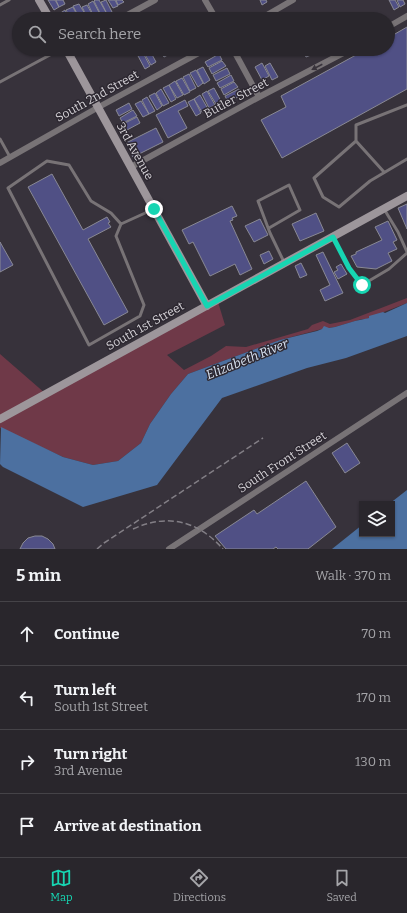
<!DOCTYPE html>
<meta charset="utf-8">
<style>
:root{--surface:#29262c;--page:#353238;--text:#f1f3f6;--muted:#a5a5a9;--line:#454348;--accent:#17d5b2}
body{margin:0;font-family:Bitter,serif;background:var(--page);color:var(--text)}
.controls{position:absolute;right:12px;bottom:12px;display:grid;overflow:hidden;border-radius:0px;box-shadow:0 1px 3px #0004}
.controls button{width:36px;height:36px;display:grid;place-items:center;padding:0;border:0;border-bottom:1px solid var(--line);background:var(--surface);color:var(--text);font:20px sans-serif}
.stop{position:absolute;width:12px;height:12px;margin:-9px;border:3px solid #17d5b2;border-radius:50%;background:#fff}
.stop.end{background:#17d5b2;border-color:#fff;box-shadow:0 1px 4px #0008}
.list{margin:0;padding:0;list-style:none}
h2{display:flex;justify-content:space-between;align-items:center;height:52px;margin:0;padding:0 16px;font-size:17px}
h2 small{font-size:13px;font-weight:400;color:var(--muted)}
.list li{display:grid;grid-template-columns:26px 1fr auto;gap:12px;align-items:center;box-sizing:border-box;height:64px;padding:0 16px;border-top:1px solid var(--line)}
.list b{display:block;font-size:15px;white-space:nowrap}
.list p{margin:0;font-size:13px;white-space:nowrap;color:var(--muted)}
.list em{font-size:13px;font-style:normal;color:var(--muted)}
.icon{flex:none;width:22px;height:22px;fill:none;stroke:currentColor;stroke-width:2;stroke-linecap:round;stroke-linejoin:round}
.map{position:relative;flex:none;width:407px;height:549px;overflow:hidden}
.search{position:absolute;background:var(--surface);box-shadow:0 1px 3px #0004;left:12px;right:12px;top:12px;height:44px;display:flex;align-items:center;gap:10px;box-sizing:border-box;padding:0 14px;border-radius:22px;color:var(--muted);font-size:15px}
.sheet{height:308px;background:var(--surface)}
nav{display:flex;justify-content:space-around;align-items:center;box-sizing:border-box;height:56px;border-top:1px solid var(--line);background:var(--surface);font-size:11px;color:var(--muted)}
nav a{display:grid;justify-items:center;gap:2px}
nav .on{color:var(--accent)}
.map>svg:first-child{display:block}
</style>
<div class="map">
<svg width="407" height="549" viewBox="0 0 407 549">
<rect width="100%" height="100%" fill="#37323b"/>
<path fill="#6f3948" d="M407,298v5l-41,16h-4l-27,8 -13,2 -42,11 -92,34 -17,20 -21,30 -9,19 -23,18 -25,4 -30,-8 -63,-29v-74l46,40 172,-92 7,23 -58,30 17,15 27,-14 15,-10 20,1 62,-18 4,-4 11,-4 7,3 20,-4z"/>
<path fill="#4c70a0" d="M407,303v33l-61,22 -39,10 -85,30 -65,87 -74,22 -80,-40 -3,-3 1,-37 62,30 30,8 25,-4 23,-18 9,-19 21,-30 17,-20 92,-34 37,-9 5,-2 2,-3 5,2 6,-1 20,-6 14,-3v-2l14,-4 2,1z
M407,490v59h-75l30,-24v9h30v-30h-3z"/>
<path fill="#505085" stroke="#898994" d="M48,0h7l4,7 -5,3z
M56,0h7l2,4 -6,3z
M95,0h4l8,14 -5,3 -8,-16z
M106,0l6,12 -5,2 -6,-12z
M108,0h7l3,6 -5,2z
M116,0h6l2,2 -6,3z
M260,0h6l1,2 -5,3z
M389,0h6l4,7 -5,3z
M397,0h6l2,4 -5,3z
M93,1l8,15 -3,2 -3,1 -7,-15z
M79,4l9,15h-8l-7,-13z
M87,5l8,14h-7l-6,-12z
M73,7l6,12h-8l-5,-9z
M65,10l3,7 -5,2h-5l-2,-3z
M407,27v62l-125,69 -21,-38 25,-13 -5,-11 86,-47h21v-11z
M146,49h3l7,13 -5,3 -8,-14z
M159,49h18v1l-13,7z
M302,49h6l3,6 -5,2z
M309,49h7l1,3 -5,3z
M142,51l8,15 -5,3 -8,-15z
M219,54l3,6 -14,7 -3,-5z
M222,61l4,5 -14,8 -3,-6z
M262,63l7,13 -7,4 -7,-13z
M270,63l8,14 -6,3 -7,-14z
M203,67l7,13 -6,4 -7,-14z
M227,68l3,6 -14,7 -3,-6z
M196,70l7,13 -5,4 -8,-14z
M189,74l7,14 -6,3 -7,-14z
M231,75l3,6 -14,7 -3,-5z
M182,78l8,14 -6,3 -8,-14z
M175,81l8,14 -6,3 -8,-13z
M234,82l4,5 -14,8 -3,-6z
M169,85l7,14 -5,3 -8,-14z
M214,88l7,13 -5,3 -8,-13z
M161,89l8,14 -6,3 -7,-13z
M239,89l3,6 -14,7 -3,-6z
M207,91l8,14 -6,3 -7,-14z
M155,93l7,13 -5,4 -8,-14z
M200,95l8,14 -6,3 -8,-13z
M147,97l8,14 -6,3 -7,-14z
M194,99l7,14 -5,3 -8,-14z
M185,100l3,6 -10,5 9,17 -19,10 -12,-23z
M141,101l8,13 -6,3 -8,-13z
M129,103l3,6 -13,7 -3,-6z
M133,110l4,6 -14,7 -3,-5z
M137,117l3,6 -13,7 -4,-6z
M156,128l7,14 -30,15 -7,-14z
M52,174l31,56 24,-13 3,5 -2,1 3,4 -23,12 40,73 -24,13 -76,-138z
M407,204v25l-9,-21z
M232,206l5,10 -5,2 1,2 -3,1 22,48 -12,6 -5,-11 -25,12 -17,-34 -4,2 -7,-14z
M316,213l8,18 -24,10 -8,-17z
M260,219l8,16 -14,7 -9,-16z
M388,221l9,19 -4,2 4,7 -9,4 4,8 -16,8 -19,-2 -6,-11 5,-2v-2l26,-12 -7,-13z
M0,242l13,23 -13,7z
M269,251l4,8 -9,5 -4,-9z
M323,252l20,41 -18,8 -5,-11 10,-5 -14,-30z
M301,263l6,12 -7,3 -5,-12z
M341,264l6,10 -9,5 -4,-7 4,-2 -2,-3z
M347,443l13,20 -15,10 -13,-20z
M306,481l30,46 -28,22h-30l-2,-2 -3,2h-47l-11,-13 39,-26 3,4z
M35,536h7l6,3 5,5 2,5h-35l3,-6 5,-5z"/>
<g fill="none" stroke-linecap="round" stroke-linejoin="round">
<path stroke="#787376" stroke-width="3" d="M0,5l9,-5
M338,19l11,-5 2,5
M0,82l61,-33
M407,105l-51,20v16l-42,37 9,19 16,10 31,-26 37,-22
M0,139l10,18
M356,141l28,31
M384,209l14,23 9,20
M121,224l-5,12 28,69 -4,11 -51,29 -81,-157 39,-27 22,4 22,36 20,12 10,11 33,-15
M269,228l31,-18 -11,-25 -31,16 12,32 14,29
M333,237l16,31 13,17 27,-16 18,-16"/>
<path stroke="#787376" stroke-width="6" d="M205,0l11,19
M120,19l35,-19
M260,19l33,-19
M388,27l19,-11
M233,49l26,48
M0,163l97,-55 109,-59
M131,167l128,-70 92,-48
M169,549l238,-156"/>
<path stroke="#9d969b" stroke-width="8" d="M39,0l11,19
M66,49l141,257
M0,419l407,-223"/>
<path stroke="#827e85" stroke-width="1.5" stroke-dasharray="6 3" stroke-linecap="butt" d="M133,529c35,-16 65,-8 90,20
M97,549l7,-6 159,-105"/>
</g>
<defs><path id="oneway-solid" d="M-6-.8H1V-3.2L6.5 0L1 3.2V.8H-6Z"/></defs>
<use fill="#38333b" href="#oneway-solid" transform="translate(317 67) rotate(153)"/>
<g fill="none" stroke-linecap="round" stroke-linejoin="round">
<path stroke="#17d5b2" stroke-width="5" d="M154,209l53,97 126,-69 16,31 13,17"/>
</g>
<g text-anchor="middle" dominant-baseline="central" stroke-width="3" stroke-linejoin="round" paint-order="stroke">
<g font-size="12" fill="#d4d1d6" stroke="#2d2831">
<text transform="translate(97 96) rotate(-29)">South 2nd Street</text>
<text transform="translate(236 98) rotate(-28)">Butler Street</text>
<text transform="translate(135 151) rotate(61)">3rd Avenue</text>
<text transform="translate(145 326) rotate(-29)">South 1st Street</text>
<text transform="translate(282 462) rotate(-33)">South Front Street</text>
</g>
<g font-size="13" font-style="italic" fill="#d7e2f1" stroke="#2d2831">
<text transform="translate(247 359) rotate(-22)">Elizabeth River</text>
</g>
</g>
</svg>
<div class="controls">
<button><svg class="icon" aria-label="layers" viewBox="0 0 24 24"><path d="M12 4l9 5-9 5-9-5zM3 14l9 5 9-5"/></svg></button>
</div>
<div class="stop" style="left:362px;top:285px"></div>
<div class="stop end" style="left:154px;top:209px"></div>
<div class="search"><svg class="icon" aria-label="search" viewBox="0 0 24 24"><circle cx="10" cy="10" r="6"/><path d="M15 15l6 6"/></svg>Search here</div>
</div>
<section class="sheet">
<h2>5 min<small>Walk · 370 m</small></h2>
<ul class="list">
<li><svg class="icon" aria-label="ahead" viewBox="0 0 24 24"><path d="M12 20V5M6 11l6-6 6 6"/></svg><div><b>Continue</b></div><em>70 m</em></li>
<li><svg class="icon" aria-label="left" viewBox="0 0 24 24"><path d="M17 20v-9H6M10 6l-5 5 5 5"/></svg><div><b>Turn left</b><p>South 1st Street</p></div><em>170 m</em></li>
<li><svg class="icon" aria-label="right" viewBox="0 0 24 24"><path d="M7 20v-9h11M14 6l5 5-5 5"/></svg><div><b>Turn right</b><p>3rd Avenue</p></div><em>130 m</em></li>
<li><svg class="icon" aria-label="arrive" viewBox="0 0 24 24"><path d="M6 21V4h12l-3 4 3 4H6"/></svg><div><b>Arrive at destination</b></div></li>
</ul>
</section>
<nav>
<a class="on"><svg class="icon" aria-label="map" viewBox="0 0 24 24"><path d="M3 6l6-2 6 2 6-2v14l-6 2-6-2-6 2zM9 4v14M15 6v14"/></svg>Map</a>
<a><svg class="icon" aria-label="directions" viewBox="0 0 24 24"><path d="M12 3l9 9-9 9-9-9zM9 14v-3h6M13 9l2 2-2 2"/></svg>Directions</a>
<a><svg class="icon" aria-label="saved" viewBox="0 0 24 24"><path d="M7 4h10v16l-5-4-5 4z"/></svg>Saved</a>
</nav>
